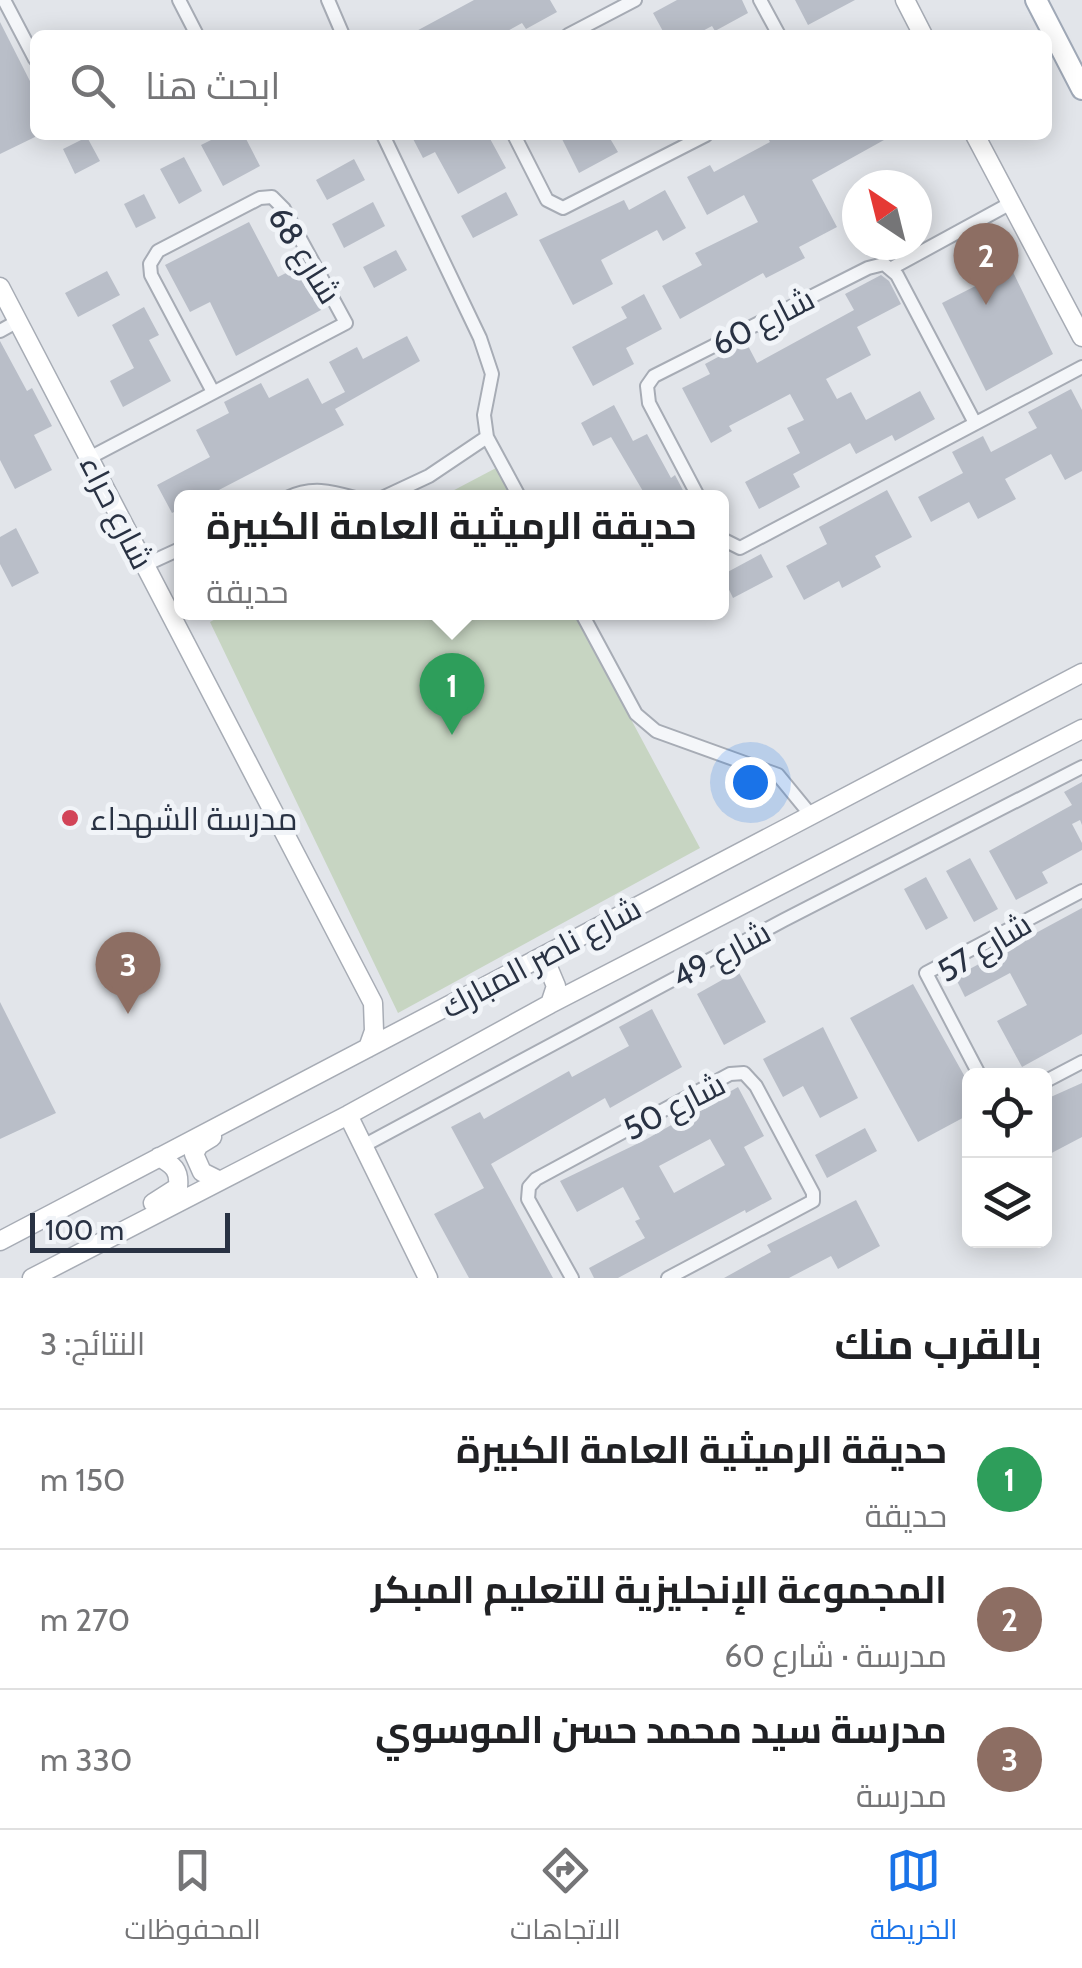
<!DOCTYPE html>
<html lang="ar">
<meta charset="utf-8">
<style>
:root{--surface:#fff;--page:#f2f2f2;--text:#202124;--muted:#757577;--line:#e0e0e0;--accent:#1a73e8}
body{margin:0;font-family:Cabin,Cairo,sans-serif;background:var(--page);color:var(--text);direction:rtl}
.controls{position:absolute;right:30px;bottom:30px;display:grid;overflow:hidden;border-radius:15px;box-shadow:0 5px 25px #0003}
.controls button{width:90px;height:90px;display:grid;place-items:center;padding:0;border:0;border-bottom:2px solid var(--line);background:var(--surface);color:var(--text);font:50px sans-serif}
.compass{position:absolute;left:842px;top:170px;width:90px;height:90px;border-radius:50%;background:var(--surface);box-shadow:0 5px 25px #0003;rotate:325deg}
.scale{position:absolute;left:30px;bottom:25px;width:200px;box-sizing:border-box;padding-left:10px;border:5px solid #293243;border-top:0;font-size:28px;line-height:35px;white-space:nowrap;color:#293243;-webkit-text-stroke:8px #f1f4f8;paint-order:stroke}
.you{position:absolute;left:750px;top:782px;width:35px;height:35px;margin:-25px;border:8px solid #fff;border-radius:50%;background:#1a73e8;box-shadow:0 0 0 15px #1a73e833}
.badge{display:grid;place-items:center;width:65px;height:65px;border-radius:50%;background:var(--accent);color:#fff;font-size:32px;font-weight:700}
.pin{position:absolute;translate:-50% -82px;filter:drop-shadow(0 2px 5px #0008)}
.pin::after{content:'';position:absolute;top:52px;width:35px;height:30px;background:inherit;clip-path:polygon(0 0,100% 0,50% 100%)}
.popup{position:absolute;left:174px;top:490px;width:555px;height:130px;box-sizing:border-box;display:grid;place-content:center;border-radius:15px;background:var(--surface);filter:drop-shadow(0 2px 8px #0005);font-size:32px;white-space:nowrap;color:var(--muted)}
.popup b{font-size:38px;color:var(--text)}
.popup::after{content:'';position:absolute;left:50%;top:100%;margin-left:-20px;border:20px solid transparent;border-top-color:var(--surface)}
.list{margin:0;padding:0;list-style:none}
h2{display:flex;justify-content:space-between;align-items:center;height:130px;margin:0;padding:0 40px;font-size:42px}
h2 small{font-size:32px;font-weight:400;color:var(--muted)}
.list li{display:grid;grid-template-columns:65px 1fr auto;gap:30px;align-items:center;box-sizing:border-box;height:140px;padding:0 40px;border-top:2px solid var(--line)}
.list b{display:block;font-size:38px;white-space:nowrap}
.list p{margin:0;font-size:32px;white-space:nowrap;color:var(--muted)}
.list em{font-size:32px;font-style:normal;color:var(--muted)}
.icon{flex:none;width:55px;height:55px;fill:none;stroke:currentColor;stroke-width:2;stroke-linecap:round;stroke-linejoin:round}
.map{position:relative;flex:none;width:1082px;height:1278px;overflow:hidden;direction:ltr}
.search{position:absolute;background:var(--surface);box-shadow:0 5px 25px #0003;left:30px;right:30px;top:30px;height:110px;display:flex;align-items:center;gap:25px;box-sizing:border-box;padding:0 35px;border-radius:15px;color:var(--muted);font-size:38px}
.sheet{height:550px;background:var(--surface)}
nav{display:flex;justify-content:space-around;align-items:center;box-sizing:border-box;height:140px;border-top:2px solid var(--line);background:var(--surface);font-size:28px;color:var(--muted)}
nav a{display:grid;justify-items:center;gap:5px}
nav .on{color:var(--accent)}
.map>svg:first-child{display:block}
</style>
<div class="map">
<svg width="1082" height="1278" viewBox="0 0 1082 1278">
<rect width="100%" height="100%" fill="#e2e5ea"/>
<path fill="#c7d5c2" d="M496,468l16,29h-71z
M228,612l346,1 126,235 -302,165 -188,-391z"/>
<path fill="#b9bec8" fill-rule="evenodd" d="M474,0h76l7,12 -31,17 -4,-6 -22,12h-91z
M677,0h65l6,13 -33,18 -3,-5 -17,9h-30l-12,-22z
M795,0h60l-47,25z
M0,22l35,69v46l-35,17z
M221,135h23l16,31 -37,20 -22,-41z
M411,135h77l18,33 -48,26 -23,-42 -12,6z
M560,135h48l10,17 -39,21z
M766,135h127l-81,45 25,47 -38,20 6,11 -39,20 -3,-5 -83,46 -18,-33 40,-21 -7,-12 63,-31 -14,-27 -37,20 -20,-38 23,-12 4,7 56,-30z
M87,137l13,24 -25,13 -12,-25z
M184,157l18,34 -23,13 -19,-35z
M354,159l11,21 -38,20 -11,-20z
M665,190l21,38 -23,13 -6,-11 -56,30 12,24 -40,21 -34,-65 85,-40 5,10z
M506,192l12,23 -45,23 -12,-22z
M144,194l12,24 -20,10 -12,-24z
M373,202l12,24 -41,22 -12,-24z
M249,222l29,55 20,-10 23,43 -85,46 -26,-54 -20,10 -25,-47z
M396,250l11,20 -33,18 -11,-21z
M1011,268l42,86 -67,37 -44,-88z
M107,271l13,24 -42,22 -13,-24z
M881,275l8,6 12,23 -44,23 14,28 -45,24 11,20 14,-7 15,28 54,-29 15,28 -40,22 -3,-6 -36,19 -6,-11 -57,31 7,13 -41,22 -14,-27 55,-29 -13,-25 17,-8 -14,-26 -61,32 3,5 -21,12 -29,-55 28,-14 -5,-10 41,-22 11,21 97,-53 -9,-16z
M644,294l18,35 -36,19 8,16 -41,22 -21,-39 55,-29 -6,-11z
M144,307l15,28 -10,5 22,41 -48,26 -13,-26 24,-13 -22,-43z
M407,336l13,25 -85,48 9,16 -129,67 -14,6h-19v10l-10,5 -15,-28 53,-28 -14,-27 33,-17 -5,-11 37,-19 8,15 39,-20 14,26 23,-12 -16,-30 28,-15 6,12z
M0,341l27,50 5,-3 20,38 -18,9 18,35 -37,19 -15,-29z
M1071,389l11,21v61l-17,9 -14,-26 -46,25 11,20 -38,20 -9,-17 -38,20 -13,-25 45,-24 -11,-21 31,-16 8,16 46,-24 -9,-16z
M614,405l19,36 14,-7 24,44 4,-3 12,23h-40l-36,-61 -18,9 -12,-23z
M887,490l25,47 -37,19 6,11 -39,21 -3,-7 -35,19 -18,-34 41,-22 -8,-17z
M16,528l23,45 -27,14 -12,-23v-27z
M761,554l12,23 -40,21 -11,-23z
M1082,782v43l-2,-5 -8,4 10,19v7l-40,22 6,11 -32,17 -27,-49 83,-46 -8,-13z
M970,858l28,51 -24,13 -28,-51z
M926,877l22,41 -22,12 -22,-41z
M1082,908v126l-60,33 -25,-46 30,-16 -17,-32 -45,24 -10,-20z
M738,971l28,51 -42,23 -27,-51z
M913,984l57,102v28l-52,28 -68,-124z
M0,1002l56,111 -56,26z
M652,1009l30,58 -72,41 -5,-10 -114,66 62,114h-84l-35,-64 50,-26 -33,-61 29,-15 4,7 85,-48 3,6 57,-31 -10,-19z
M823,1027l35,71 -38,20 -17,-32 -20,11 -20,-38z
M1082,1083v54l-38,20v-57z
M738,1087l26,49 -20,11 28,52 -26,14 -1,-3 -127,68h-24l-5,-10 56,-30 -10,-17 5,-2 -17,-32 -46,25 -17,-31 85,-41zM710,1139l15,26 -51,28 -15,-27z
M865,1128l12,23 -50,27 -12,-23z
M856,1200l24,46 -42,23 -7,-13 -42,22h-65l47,-26 -4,-7z"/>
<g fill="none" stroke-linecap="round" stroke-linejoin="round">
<defs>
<path id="street" d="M4,0l31,59
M179,0l18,35
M328,0l15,35
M760,0l19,35
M568,35l67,-35
M383,135l97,203 12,36 -8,41 3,22 33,61
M514,135l33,65 16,8 143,-73
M892,268l119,-65
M0,331l18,-10
M89,458l257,-135 -62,-114 -12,-12 -12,1 -102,53 -8,13 1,11 62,117
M287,498c24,-12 44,-7 68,0
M382,498l47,-22 58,-39
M699,498l-50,-95 -2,-17 7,-10 214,-108 16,-4 13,11 78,148
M722,539l18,9 342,-181
M145,565l37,-17
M581,612l55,102 20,17 122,44 32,39
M980,1076l-54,-103 156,-82
M1044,1082l38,-20
M363,1146l421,-226 298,-153
M572,1278l-44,-79 1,-12 7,-8 194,-105 14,-1 12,13 57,107v8l-145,77"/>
<path id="secondary" d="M905,0l18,35
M975,135l107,202
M0,287l373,716 1,28 -6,17
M536,960l12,7 8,19 -6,18
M348,1115l80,163
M212,1137l-13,8 -5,9 8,18 18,9
M153,1203l25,-16c2,-17 -5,-22 -19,-30
M0,1241l1082,-568
M32,1278l316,-163 202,-111 532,-275"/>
<path id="primary" d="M1036,0l46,89"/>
</defs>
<use href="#street" stroke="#a7acb5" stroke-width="16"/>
<use href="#secondary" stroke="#a7acb5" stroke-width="21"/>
<use href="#primary" stroke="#a0a9b7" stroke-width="24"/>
<use href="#street" stroke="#f4f6f9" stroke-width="12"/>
<use href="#secondary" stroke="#fff" stroke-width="18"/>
<use href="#primary" stroke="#fff" stroke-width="20"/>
</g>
<circle fill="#d24458" stroke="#f1f4f8" stroke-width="4" cx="70" cy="818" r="10"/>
<g text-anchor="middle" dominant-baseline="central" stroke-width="10" stroke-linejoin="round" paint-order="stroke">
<g font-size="32" fill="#293243" stroke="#f1f4f8">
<text transform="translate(305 255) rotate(58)">شارع 68</text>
<text transform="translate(763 321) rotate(-27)">شارع 60</text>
<text transform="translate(117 512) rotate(63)">شارع حراء</text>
<text transform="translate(984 947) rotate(-31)">شارع 57</text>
<text transform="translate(721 954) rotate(-28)">شارع 49</text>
<text transform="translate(541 957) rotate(-28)">شارع ناصر المبارك</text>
<text transform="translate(674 1106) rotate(-27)">شارع 50</text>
</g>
<g font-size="32" fill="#293243" stroke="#f1f4f8" text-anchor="start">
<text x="90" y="818">مدرسة الشهداء</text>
</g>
</g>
</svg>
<div class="controls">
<button><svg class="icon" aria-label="locate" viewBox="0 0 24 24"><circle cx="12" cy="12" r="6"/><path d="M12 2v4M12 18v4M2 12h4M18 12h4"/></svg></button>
<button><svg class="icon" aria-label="layers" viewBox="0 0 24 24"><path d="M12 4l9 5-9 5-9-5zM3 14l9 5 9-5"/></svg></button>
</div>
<svg class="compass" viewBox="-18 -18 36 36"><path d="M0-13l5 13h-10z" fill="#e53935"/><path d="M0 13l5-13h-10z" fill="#757577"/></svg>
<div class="scale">100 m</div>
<div class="you"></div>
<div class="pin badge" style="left:452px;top:735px;background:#2e9e5b">1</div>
<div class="popup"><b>حديقة الرميثية العامة الكبيرة</b>حديقة</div>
<div class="pin badge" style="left:986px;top:305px;background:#8d6e63">2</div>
<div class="pin badge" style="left:128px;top:1014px;background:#8d6e63">3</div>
<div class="search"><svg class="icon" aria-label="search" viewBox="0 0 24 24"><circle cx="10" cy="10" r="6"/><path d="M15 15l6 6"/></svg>ابحث هنا</div>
</div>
<section class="sheet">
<h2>بالقرب منك<small>النتائج: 3</small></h2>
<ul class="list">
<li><span class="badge" style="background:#2e9e5b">1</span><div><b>حديقة الرميثية العامة الكبيرة</b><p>حديقة</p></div><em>150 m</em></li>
<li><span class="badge" style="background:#8d6e63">2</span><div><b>المجموعة الإنجليزية للتعليم المبكر</b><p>مدرسة · شارع 60</p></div><em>270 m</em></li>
<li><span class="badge" style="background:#8d6e63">3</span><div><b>مدرسة سيد محمد حسن الموسوي</b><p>مدرسة</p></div><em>330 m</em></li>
</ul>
</section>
<nav>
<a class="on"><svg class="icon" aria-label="map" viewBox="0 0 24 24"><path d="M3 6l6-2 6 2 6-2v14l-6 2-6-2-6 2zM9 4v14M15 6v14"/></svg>الخريطة</a>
<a><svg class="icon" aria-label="directions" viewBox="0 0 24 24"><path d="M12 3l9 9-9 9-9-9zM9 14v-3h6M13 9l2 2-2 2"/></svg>الاتجاهات</a>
<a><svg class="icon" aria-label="saved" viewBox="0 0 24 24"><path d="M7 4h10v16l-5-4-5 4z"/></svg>المحفوظات</a>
</nav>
